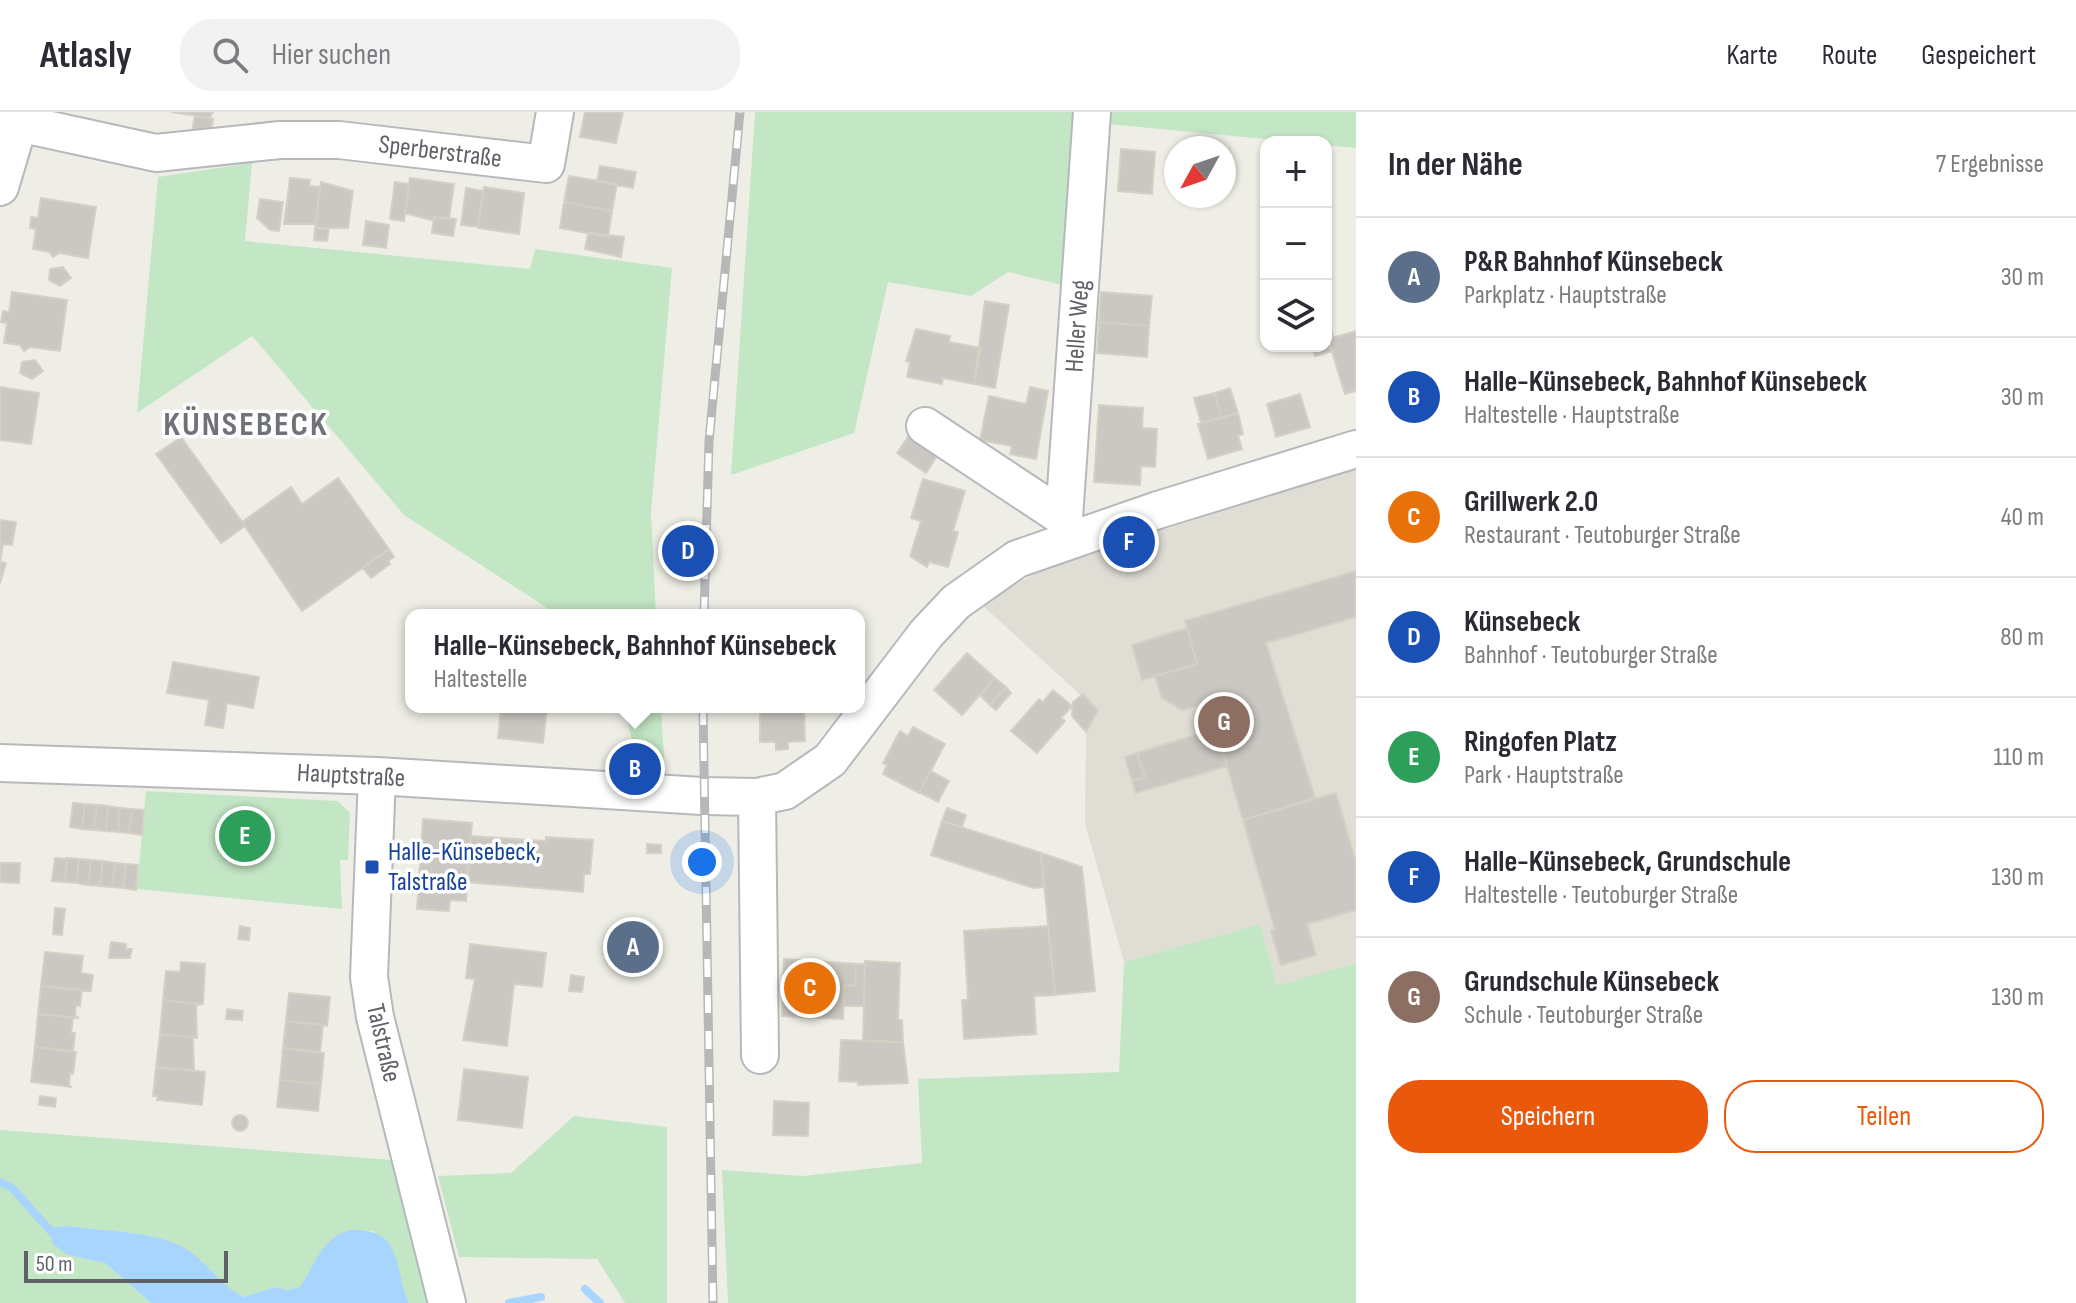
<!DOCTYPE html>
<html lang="de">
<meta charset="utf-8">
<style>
:root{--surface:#fff;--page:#f2f2f3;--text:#2b2b33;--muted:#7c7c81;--line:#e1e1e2;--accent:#ea580c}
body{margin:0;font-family:"Sofia Sans Condensed",sans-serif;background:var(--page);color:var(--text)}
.controls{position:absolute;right:24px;top:24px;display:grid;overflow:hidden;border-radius:16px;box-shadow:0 2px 6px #0004}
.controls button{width:72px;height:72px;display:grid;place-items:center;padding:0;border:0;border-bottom:2px solid var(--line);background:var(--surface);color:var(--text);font:40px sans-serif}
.compass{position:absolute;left:1164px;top:24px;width:72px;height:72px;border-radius:50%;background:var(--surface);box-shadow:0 2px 6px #0004;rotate:230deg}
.scale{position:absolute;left:24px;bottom:20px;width:204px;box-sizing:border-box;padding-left:8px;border:4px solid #5e6166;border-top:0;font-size:22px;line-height:28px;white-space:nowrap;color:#5e6166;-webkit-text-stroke:6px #fff;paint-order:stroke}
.you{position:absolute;left:702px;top:750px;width:28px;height:28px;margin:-20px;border:6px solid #fff;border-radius:50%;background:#1a73e8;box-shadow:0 0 0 12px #1a73e833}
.badge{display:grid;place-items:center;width:52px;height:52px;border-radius:50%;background:var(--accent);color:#fff;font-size:26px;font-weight:700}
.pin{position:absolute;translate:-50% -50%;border:4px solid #fff;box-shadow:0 2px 8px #0006}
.popup{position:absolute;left:405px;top:497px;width:460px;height:104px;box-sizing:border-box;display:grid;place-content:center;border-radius:16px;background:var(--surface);filter:drop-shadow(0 2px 6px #0005);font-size:26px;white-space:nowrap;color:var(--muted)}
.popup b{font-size:30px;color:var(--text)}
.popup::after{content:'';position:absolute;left:50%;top:100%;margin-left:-16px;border:16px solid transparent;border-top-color:var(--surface)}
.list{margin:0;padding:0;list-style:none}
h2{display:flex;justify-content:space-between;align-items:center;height:104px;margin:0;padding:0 32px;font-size:34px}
h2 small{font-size:26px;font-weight:400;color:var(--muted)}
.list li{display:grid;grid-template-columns:52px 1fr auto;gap:24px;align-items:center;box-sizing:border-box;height:120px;padding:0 32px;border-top:2px solid var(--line)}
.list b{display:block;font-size:30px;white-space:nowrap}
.list p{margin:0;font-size:26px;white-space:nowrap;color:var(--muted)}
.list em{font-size:26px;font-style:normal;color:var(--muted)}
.actions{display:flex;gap:16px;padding:24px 32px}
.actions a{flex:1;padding:18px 0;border:2px solid var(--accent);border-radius:32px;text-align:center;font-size:28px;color:var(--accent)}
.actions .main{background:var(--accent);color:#fff}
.icon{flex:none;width:44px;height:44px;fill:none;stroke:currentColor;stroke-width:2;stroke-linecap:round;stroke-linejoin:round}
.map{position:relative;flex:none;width:1356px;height:1191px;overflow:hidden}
header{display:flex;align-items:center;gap:48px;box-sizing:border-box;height:112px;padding:0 40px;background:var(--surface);border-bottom:2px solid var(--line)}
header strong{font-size:38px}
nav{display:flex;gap:44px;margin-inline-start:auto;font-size:28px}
.search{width:560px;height:72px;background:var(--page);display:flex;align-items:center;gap:20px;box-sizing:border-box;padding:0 28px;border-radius:32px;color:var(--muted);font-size:30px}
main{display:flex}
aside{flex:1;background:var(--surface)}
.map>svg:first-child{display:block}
</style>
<header>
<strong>Atlasly</strong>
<div class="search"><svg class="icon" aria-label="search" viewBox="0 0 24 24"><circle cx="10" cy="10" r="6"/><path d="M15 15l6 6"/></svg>Hier suchen</div>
<nav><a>Karte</a><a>Route</a><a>Gespeichert</a></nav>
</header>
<main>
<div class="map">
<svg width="1356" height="1191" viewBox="0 0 1356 1191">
<rect width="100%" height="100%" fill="#efeee6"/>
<path fill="#dfddd4" d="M1356,356v495l-79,22 -17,-61 -136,38 -39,-139 1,-91 12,-21 -117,-107 66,-37z"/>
<path fill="#c3e6c4" d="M755,0h326l-18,173 -55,-13 -37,24 -83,-14 -34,151 -123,42z
M1099,0h257v36l-258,-25z
M252,51l-7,78 285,28 5,-20 137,19 -21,245 5,102h-98l-154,-100 -152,-179 -115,77 21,-236z
M624,595h37l4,65 -26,-2z
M146,679l192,10 12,12 -2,47h-8l2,49 -205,-20z
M1260,812l17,61 79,-22v340h-628l-6,-133 81,6 119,-13 -4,-84 201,-7 5,-110z
M574,1004l93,11v176h-42l-28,-44 -138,-2 -21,-81 73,-3z
M0,1018l393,30 35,143h-19l-34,-71c-39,-9 -56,25 -75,55l-13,3 -12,-3 -32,10c-24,-13 -38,-38 -63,-51 -32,-16 -75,-14 -110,-20l-14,1 12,28 37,8 46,40h-151z"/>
<path fill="#a8d5fd" d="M70,1114c36,6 78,4 111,20 24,13 38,38 62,51l32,-10 12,3 13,-3c16,-25 29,-65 67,-56 12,2 20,7 25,18 9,16 8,37 17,54h-258l-46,-40 -37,-8 -15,-11 -4,-13 7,-4z"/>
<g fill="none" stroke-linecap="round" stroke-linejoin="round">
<path stroke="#a8d5fd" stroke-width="8" d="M0,1070l12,6 44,49
M585,1177l15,14
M509,1191l32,-6"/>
</g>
<path fill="#cbc8c3" stroke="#d4d0c4" stroke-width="2" d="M171,0h42l-3,6z
M585,0h38l-7,31 -36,-6z
M195,4l18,3 -2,15 -19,-3z
M1121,37l34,3 -3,42 -34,-3z
M600,54l36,6 -3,16 -36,-7z
M569,64l48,8 -5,27 -48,-9z
M290,66l20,2 -1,6 11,1 -4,37h-32z
M410,66l44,6 -5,35 -15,-2v4l-29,-8z
M321,70l32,9 -5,37h-33z
M395,70l14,2 -5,37 -14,-2z
M484,75l40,6 -5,41 -41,-6z
M466,76l17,3 -5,36 -17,-2z
M41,86l55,9 -8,51 -29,-5 -6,4 -4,-5 -16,-3 3,-20 -6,-1 1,-11 7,1z
M260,87l23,3 -4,29 -9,-1 -13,-12z
M564,90l48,9 -4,26 -48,-9z
M434,105l22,2 -3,17 -21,-3z
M366,109l23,4 -3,23 -23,-3z
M315,116l14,1 -2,12 -13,-1z
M588,121l36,4 -3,20 -36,-8z
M63,155l8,11 -11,8 -11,-6 1,-11z
M12,180l55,8 -7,51 -30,-4 -6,4 -4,-6 -16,-2 3,-20 -6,-1 2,-11 6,1z
M1101,180l51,4 -3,30 -50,-4z
M985,189l24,4 -14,83 -21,-4z
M1328,207l5,19 -5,1 4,12 -17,5 -3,-10h14z
M1099,210l50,4 -2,31 -50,-4z
M916,217l34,7 -1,6 32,6 -7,36 -31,-6 -1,6 -35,-7 3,-15 -4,-1z
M1356,219v60l-11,3 -17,-55z
M35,248l8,11 -11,8 -12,-6 2,-11z
M0,275l39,6 -8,51 -31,-4z
M1030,275l18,4 -12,68 -26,-5 2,-8 -32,-6 9,-44 37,8z
M1230,276l8,25 -17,5 -6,-25z
M1215,281l6,25 -20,5 -7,-25z
M1300,282l10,33 -34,10 -9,-33z
M1099,293l44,3 -1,20 15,1 -2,38 -14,-1 -1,19 -46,-3z
M1238,301l5,21 -5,2 4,13 -34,10 -10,-35z
M181,325l64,89 -24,17 -65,-89z
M908,325l29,19 -11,17 -29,-20z
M338,366l51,71 -87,62 -60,-89 49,-35 11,17z
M923,367l42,12 -12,40 5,1 -10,35 -19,-5 -2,5 -17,-11 11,-35 -10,-3z
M0,408l16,2 -4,23 -9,-1 -3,18 6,1 -6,20z
M389,437l5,8 -6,4 2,3 -19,14 -8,-10z
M1356,459v46l-90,26 49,155 -72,22 -35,-118 -25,8 -21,-12 -7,-22 42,-12 -12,-43z
M1187,516l10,36 -55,16 -10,-35z
M967,541l28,25 -33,37 -28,-25z
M173,550l86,15 -6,31 -26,-5 -4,25 -18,-3 4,-25 -42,-7z
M995,566l11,9 -16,18 -10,-10z
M1006,575l5,6 -15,17 -6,-5z
M1053,578l19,16 -11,12 4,3 -28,32 -26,-22 28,-32 4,3z
M1083,582l15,17 -12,21 -14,-16 1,-14z
M501,595h46l-4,36 -45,-5z
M760,595h44l1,34 -17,1v7l-12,1v-8h-16z
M913,615l32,17 -26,49 -36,-19 4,-9 -4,-2 17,-32 8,5z
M1216,617l11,37 -91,27 -4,-12 13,-4 -8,-24z
M1137,641l8,24 -13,4 -7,-24z
M931,659l18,10 -11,21 -19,-10z
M1336,681l20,69v48l-49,14 9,31 -35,10 -10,-34 4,-1 -32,-110z
M73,691l12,1 -3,25 -12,-2z
M85,692l12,1 -3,25 -12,-1z
M97,693l11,1 -2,25 -12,-1z
M108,694l12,2 -2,24 -12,-1z
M120,696l12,1 -3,24 -11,-1z
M947,696l19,7 -4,12 -20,-6z
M132,697l12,1 -2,25 -13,-2z
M423,707l49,4 -6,78 -16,-1 -1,11 -32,-2z
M942,709l99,32 3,34 -11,1 -102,-33z
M471,724l75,5v-4l47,3 -3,34h-6l-1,18 -116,-10z
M647,732l14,1v8h-14z
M1041,741l41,14 13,124 -40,4z
M55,746l12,1 -3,23 -12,-1z
M67,746l12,1 -2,24 -13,-1z
M79,747l12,1 -3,25 -11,-2z
M91,748l12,1 -3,25 -12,-1z
M103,749l12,2 -3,24 -12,-1z
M0,751h20l-1,20 -19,-1z
M115,751l11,1 -3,24 -11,-1z
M126,752l12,1 -2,25 -13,-2z
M55,796l10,1 -3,26 -9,-1z
M240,814l10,2 -1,12 -11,-1z
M1048,814l7,69 -21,1 2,38 -72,5 -2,-39h6l-4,-69z
M111,830l15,2v5h6l-2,9h-21z
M470,832l76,9 -4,34 -28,-3 -7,62 -44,-6 12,-61 -9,-1z
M45,840l38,4 -2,17 12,2 -2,16 -50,-5z
M784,847l72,5 -1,22 -11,-1 -1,34 -61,-3z
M865,849l35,2 -2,57h4l1,22 -40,-1z
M181,850l24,2 -2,40 -40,-4 3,-29 14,1z
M856,852h9l-1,42h-20v-21l11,1z
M571,863l13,2 -2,15 -13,-1z
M41,874l41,4 -2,16 -4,-1 -1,11 4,2 -41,-4z
M289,881l41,4 -3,29 -41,-5z
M163,888l40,4 -7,1 1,33 -37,-4z
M227,897l16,2 -1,9 -16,-1z
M38,902l38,4h-3l-2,15h4l-2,18 -38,-4z
M286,909l37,4 -3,27 -37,-4z
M160,922l37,4h-4l1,33 -38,-4z
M841,928l62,2 5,41 -50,2 1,-3 -20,-1z
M35,935l41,5 -3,22 -3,-1 -1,12 3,2 -41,-5z
M283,936l41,5 -3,31 -41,-4z
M156,955l49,5 -3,33 -45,-5 1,-4h-5z
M464,957l64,8 -6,51 -64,-8z
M280,968l41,4 -3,27 -41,-4z
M40,984l16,2 -1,9 -16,-2z
M774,989l35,2 -1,33 -35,-1z
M232 1011a8 8 0 1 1 16 0a8 8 0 1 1-16 0Z"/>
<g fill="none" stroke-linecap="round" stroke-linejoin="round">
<defs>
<path id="minor" d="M0,7l156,34 124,-13h59l207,24 9,-52
M0,75l19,-64
M925,314l139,92
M1070,427l-6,-21 28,-406
M0,651l377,13 325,20 55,1 28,-6 45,-31 96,-126 30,-32 61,-43 141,-49 198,-61
M377,664l-8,201 6,40 72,286
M757,685l3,258"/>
</defs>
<use href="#minor" stroke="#b6b8bc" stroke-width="40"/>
<use href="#minor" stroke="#fff" stroke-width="36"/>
<defs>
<path id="rail" d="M704,503l5,-174 31,-329
M703,595l10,596"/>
</defs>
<use href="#rail" stroke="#b6b7b7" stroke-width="9"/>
<use href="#rail" stroke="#fff" stroke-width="6" stroke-dasharray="18" stroke-linecap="butt"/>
</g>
<rect fill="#1a4fb4" stroke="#fff" stroke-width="3" x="364" y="747" width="16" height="16" rx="4"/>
<g text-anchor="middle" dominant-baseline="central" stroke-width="7" stroke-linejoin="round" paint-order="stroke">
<g font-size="26" fill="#5e6166" stroke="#fff">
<text transform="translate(440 40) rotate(7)">Sperberstraße</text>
<text transform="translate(1078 214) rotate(-86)">Heller Weg</text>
<text transform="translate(351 664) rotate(3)">Hauptstraße</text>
<text transform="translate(383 931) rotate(77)">Talstraße</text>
</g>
<g font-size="26" fill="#164399" stroke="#fff" text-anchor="start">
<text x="388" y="740">Halle-Künsebeck,<tspan x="388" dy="30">Talstraße</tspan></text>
</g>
<g font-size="34" font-weight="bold" letter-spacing="2" fill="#6f7378" stroke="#fff">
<text x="246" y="312">KÜNSEBECK</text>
</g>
</g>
</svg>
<div class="controls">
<button>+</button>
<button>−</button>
<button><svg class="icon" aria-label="layers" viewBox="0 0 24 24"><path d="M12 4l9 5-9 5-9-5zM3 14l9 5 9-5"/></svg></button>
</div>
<svg class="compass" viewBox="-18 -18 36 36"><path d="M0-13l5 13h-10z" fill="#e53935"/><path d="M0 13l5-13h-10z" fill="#7c7c81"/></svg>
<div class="scale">50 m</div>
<div class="you"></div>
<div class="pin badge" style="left:633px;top:835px;background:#5c6f8a">A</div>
<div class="pin badge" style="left:635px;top:657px;background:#1a4fb4">B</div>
<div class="popup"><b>Halle-Künsebeck, Bahnhof Künsebeck</b>Haltestelle</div>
<div class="pin badge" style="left:810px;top:876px;background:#e8710a">C</div>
<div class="pin badge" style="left:688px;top:439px;background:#1a4fb4">D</div>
<div class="pin badge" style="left:245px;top:724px;background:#2e9e5b">E</div>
<div class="pin badge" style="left:1129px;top:430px;background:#1a4fb4">F</div>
<div class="pin badge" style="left:1224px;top:610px;background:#8d6e63">G</div>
</div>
<aside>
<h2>In der Nähe<small>7 Ergebnisse</small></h2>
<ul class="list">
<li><span class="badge" style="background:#5c6f8a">A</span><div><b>P&amp;R Bahnhof Künsebeck</b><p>Parkplatz · Hauptstraße</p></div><em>30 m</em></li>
<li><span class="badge" style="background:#1a4fb4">B</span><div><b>Halle-Künsebeck, Bahnhof Künsebeck</b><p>Haltestelle · Hauptstraße</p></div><em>30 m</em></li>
<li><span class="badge" style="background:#e8710a">C</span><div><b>Grillwerk 2.0</b><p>Restaurant · Teutoburger Straße</p></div><em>40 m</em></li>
<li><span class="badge" style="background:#1a4fb4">D</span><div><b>Künsebeck</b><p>Bahnhof · Teutoburger Straße</p></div><em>80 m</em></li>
<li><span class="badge" style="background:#2e9e5b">E</span><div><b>Ringofen Platz</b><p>Park · Hauptstraße</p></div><em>110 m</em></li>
<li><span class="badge" style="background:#1a4fb4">F</span><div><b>Halle-Künsebeck, Grundschule</b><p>Haltestelle · Teutoburger Straße</p></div><em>130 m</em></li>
<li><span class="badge" style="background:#8d6e63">G</span><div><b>Grundschule Künsebeck</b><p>Schule · Teutoburger Straße</p></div><em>130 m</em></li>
</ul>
<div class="actions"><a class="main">Speichern</a><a>Teilen</a></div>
</aside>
</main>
